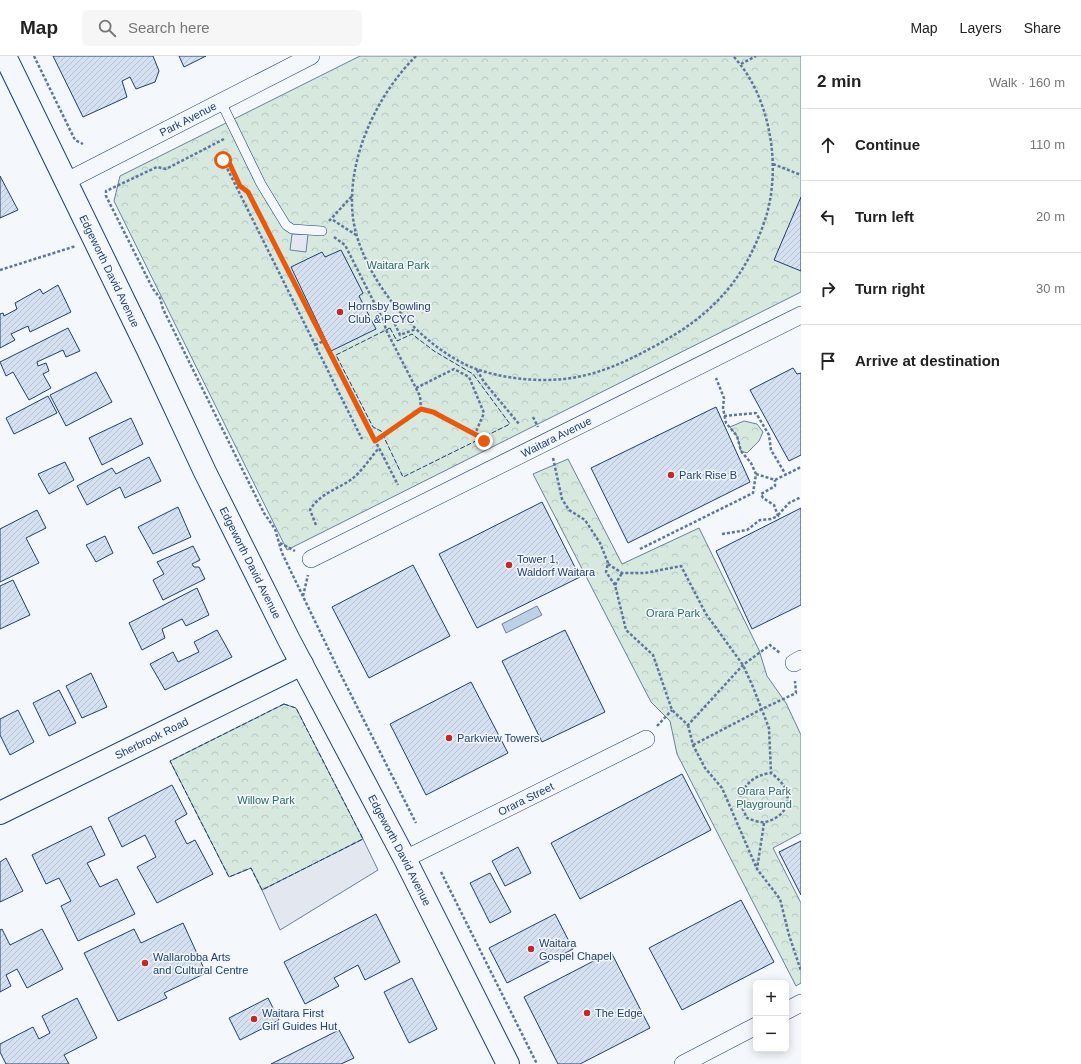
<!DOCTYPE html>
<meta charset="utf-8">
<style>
:root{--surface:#fff;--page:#f6f6f6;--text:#222;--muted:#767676;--line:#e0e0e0}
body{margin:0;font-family:Arial,sans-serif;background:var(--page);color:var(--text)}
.controls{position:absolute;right:12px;bottom:12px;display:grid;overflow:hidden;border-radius:6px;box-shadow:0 2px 10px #0003}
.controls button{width:36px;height:36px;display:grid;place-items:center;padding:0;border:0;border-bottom:1px solid var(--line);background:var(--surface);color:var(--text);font:20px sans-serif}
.stop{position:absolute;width:12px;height:12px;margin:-9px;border:3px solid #ea580c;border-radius:50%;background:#fff}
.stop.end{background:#ea580c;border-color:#fff;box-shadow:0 1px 4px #0008}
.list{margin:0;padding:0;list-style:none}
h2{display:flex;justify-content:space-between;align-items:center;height:52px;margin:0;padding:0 16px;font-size:17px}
h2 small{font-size:13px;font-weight:400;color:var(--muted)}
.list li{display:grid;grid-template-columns:26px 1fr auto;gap:12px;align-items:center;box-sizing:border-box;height:72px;padding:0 16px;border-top:1px solid var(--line)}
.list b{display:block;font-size:15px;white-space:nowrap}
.list em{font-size:13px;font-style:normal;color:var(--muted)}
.icon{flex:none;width:22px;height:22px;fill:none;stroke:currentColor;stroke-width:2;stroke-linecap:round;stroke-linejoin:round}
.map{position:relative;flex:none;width:801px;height:1008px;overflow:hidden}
header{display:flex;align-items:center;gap:24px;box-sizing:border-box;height:56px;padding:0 20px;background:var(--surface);border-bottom:1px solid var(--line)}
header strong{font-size:19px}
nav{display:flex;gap:22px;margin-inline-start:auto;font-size:14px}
.search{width:280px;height:36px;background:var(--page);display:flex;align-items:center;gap:10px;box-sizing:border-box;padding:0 14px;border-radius:6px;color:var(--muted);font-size:15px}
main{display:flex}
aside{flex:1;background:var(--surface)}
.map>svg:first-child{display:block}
</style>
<header>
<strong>Map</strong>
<div class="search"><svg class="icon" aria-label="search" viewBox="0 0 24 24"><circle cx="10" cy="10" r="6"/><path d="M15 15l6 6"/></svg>Search here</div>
<nav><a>Map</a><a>Layers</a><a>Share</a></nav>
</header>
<main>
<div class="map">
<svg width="801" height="1008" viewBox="0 0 801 1008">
<defs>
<pattern id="park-crowns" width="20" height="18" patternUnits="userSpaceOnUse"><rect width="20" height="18" fill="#d7e8df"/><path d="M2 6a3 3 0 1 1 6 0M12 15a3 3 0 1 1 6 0" fill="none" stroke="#b8c8c3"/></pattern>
<pattern id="building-hatch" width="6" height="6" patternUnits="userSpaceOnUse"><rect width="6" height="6" fill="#d5e0f0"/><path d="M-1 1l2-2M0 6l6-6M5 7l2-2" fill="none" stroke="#b6c1d1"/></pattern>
</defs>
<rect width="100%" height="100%" fill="#f4f7fb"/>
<path fill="url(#park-crowns)" stroke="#687fa3" d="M360,0h441v236l-514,258 -173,-349 6,-25z
M744,365l13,3 6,8 -4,9 -12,12 -6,-2 -4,-15 -7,-9z
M568,403l54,105 77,-36 60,122 8,26 19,27 15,32v98l-28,15 28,55v80l-5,3 -119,-232 -7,-33 -19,-19 -118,-228z
M284,648l12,4 67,131 -101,51 -11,-22 -22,9 -59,-116z"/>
<path fill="#e3e8f0" stroke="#687fa3" d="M292,178h16l-2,18 -16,-2z
M363,783l15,31 -98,60 -18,-40z"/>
<path fill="#bed0e5" stroke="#687fa3" d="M537,550l5,9 -36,18 -4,-9z"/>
<path fill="url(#building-hatch)" stroke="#1d3f73" d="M53,0h100l6,15 -4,11 -19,7 -6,-12 -8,4 5,16 -44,20z
M179,0h27l-22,11z
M0,120l18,34 -18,8z
M801,141v74l-27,-11z
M341,194l22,43 -4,3 17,33 -45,22 -40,-84 31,-15 3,5z
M58,229l13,27 -41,20 -2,-6 -17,8 4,6 -15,8v-34l3,-1 1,3 13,-7 -2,-6 25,-14 3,5z
M68,272l12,23 -14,6 -3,-7 -26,12 1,4 8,-3 3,8 -6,3 8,14 -22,12 -16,-28 -7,4 -6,-14z
M793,312l4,6 4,-1v82l-12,6 -39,-71z
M96,316l16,30 -46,24 -16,-31z
M48,340l9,17 -43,21 -8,-16z
M716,351l34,75 -122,61 -37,-75z
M131,362l12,26 -41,21 -13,-27z
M149,401l12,24 -36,17 -5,-11 -33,18 -10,-19 35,-18 4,6z
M65,406l9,18 -25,14 -11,-20z
M542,446l38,75 -103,51 -38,-74z
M178,451l13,30 -38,17 -15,-27z
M801,452v97l-49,24 -36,-78z
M37,454l9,18 -20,10 13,25 -39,19v-53z
M105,480l8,17 -17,9 -10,-17z
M193,490l7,14 -8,4 2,3h5l6,12 -42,21 -10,-20 11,-6 -7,-12z
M413,509l37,71 -81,42 -37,-71z
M13,524l17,35 -30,14v-43z
M197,532l12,27 -23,11 -4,-7 -20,10 3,9 -23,12 -13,-27z
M217,574l15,27 -67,33 -15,-26 23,-12 5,10 21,-10 -5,-10z
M565,574l40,82 -63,30 -40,-81z
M91,617l16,34 -25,11 -16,-32z
M471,626l37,71 -82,42 -36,-71z
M59,634l17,33 -27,13 -16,-33z
M18,654l16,32 -24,13 -10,-20v-16z
M682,718l29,56 -131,69 -29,-56z
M172,729l15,29 -12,7 12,23 8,-4 18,34 -56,29 -20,-36 19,-10 -11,-22 -23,12 -14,-29z
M91,770l14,29 -18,8 13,24 17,-8 18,35 -57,27 -17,-35 10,-5 -12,-23 -13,6 -14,-29z
M801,785v54l-22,-43z
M518,791l13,26 -26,13 -13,-25z
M6,802l17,33 -23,11v-40z
M490,817l21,39 -21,11 -20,-40z
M741,844l33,62 -92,48 -33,-62z
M376,858l24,48 -35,18 -7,-15 -24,13 5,8 -34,18 -21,-42z
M555,858l18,35 -66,34 -18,-35z
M183,867l23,50 -42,20 3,5 -49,23 -34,-68 50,-24 7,14z
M2,873l8,16 32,-16 21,40 -36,19 -10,-19 -11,6 5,11 -11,6v-62z
M611,896l39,76 -70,36h-22l-34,-67z
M412,922l25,51 -28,14 -25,-51z
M77,942l20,40 -33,17 5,9h-63l-6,-12v-8l33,-17 6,12 11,-6 -8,-17z
M268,942l11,22 -39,20 -11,-22z
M339,974l15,28 -13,6h-70z"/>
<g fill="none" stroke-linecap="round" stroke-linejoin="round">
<defs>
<path id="lane" d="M221,46l40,82 25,41 6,4 30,2"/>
<g id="street">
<path id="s1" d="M65,126l246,-126"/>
<path id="s2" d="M311,503l490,-244"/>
<path d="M794,607l7,-4"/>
<path id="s3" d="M405,803l241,-120"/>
<path d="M786,955l15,-8"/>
<path d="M683,1008l73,-38"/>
</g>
<g id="secondary">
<path id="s4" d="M5,0l143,294 57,122 84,168 116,219 103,205"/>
<path id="s5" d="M0,757l302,-149"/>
</g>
</defs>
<use href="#lane" stroke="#1d3f73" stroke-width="10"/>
<use href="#street" stroke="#1d3f73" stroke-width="18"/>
<use href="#secondary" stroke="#1d3f73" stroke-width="24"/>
<path stroke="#5e769c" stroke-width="2.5" stroke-dasharray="3 2" stroke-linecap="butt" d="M34,0l41,84 8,4
M416,0c-40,40 -70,104 -63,162 8,59 67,130 123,151 26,9 59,13 87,10 32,-3 61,-16 90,-32 57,-30 91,-65 112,-127 17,-51 6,-124 -32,-164
M741,8l15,-8
M224,83l-58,30 -9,-2 -51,24v5l47,93 7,9 3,11 101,204 11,16 7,24 58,120 76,150
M773,108l28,11
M248,136l-8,-6 -13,-28 -4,2 139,279
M249,139l149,290
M333,164l23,15
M329,165l24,-26
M334,181l11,8 39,77 8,-4 8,17 16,-6
M0,214l76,-24
M315,289l9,-4
M477,314l7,12 35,42
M416,332l38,-19 15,8 15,36 -9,21
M421,353l12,3 49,26 2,3
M724,360l32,-3 13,22 2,15 15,25
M533,361l5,10
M375,385l46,-32 -1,-13 -34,-66 -2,-8
M553,402l9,41 7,11 16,10 15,23 8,20 -2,9 9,13 11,45 27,25 19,55 16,15 55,-60 27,-20 10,8
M756,418l19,6 26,-13
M778,459l11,-12 12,-6
M316,469l-6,-15c9,-16 28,-21 42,-31 10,-8 19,-22 27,-31
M722,478l25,-4 13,-10 11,-1 7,-3 -4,-11 -11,-7 -2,-4 14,-8v-6
M280,487l15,8
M640,493l113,-56 3,-19 -5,-11 -10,-12 -4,-15 -11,-13 -3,-15 1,-10 -8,-20
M608,508l14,9h23l36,-7 25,48 37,51 10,22 16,41 2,45c-17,2 -27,11 -32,28l8,17c5,2 13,5 18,4 6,-1 13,-5 17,-9 12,-15 3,-30 -11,-40
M615,529l7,-12
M303,540l5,-21
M688,669l5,20 12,23 17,20 35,81
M657,670l15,-16
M693,689l69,-36 34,-16 -1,-12
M764,767l-7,46 23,30 9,36 12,36
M441,816l96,192"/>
<use href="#lane" stroke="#f4f7fb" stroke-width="9"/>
<use href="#street" stroke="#f4f7fb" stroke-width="17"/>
<use href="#secondary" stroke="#f4f7fb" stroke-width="22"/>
<path stroke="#1d3f73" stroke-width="1" stroke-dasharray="5 2" stroke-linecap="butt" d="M390,272l7,13 15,-7 22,17 39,23 37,50 -107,53 -22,-46 -8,-4 -37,-72z
M284,648l12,4 67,131 -101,51 -11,-22 -22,9 -59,-116z"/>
</g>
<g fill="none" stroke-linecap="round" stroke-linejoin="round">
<path stroke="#ea580c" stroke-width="5" d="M223,104l4,-2 13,28 8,6 127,249 46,-32 12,3 49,26 2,3"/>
</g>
<g fill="#c62828" stroke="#f4f7fb" stroke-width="1.5">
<circle cx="340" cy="256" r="4"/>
<circle cx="671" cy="419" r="4"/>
<circle cx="509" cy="509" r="4"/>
<circle cx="449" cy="682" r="4"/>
<circle cx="531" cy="893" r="4"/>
<circle cx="145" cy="907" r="4"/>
<circle cx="587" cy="957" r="4"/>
<circle cx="254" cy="963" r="4"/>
</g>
<g text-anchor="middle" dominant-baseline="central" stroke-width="3" stroke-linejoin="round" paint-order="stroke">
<g font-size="11" fill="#1d3f73" stroke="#f4f7fb">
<text stroke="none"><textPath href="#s1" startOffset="138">Park Avenue</textPath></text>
<text stroke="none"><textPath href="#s4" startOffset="239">Edgeworth David Avenue</textPath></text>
<text stroke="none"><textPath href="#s2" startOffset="274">Waitara Avenue</textPath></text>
<text stroke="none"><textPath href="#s4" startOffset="563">Edgeworth David Avenue</textPath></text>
<text stroke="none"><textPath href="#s5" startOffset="169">Sherbrook Road</textPath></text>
<text stroke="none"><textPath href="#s3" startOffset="135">Orara Street</textPath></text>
<text stroke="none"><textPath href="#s4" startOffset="887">Edgeworth David Avenue</textPath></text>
</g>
<g font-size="11" fill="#2c6c60" stroke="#f4f7fb">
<text x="398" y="209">Waitara Park</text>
<text x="673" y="557">Orara Park</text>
<text x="764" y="735">Orara Park<tspan x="764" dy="13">Playground</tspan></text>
<text x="266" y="744">Willow Park</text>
</g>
<g font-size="11" fill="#1d3f73" stroke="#f4f7fb" text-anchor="start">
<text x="348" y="250">Hornsby Bowling<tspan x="348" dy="13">Club &amp; PCYC</tspan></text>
<text x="679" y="419">Park Rise B</text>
<text x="517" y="503">Tower 1,<tspan x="517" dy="13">Waldorf Waitara</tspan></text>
<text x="457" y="682">Parkview Towers</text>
<text x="539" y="887">Waitara<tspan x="539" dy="13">Gospel Chapel</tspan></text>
<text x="153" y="901">Wallarobba Arts<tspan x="153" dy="13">and Cultural Centre</tspan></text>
<text x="262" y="957">Waitara First<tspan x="262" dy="13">Girl Guides Hut</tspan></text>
<text x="595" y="957">The Edge</text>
</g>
</g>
</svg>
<div class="controls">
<button>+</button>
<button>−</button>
</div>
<div class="stop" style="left:223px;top:104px"></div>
<div class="stop end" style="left:484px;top:385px"></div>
</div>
<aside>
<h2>2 min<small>Walk · 160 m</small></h2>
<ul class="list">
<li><svg class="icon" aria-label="ahead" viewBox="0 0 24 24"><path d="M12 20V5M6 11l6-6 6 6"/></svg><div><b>Continue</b></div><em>110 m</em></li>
<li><svg class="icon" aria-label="left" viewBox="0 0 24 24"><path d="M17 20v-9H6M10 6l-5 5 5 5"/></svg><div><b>Turn left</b></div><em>20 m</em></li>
<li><svg class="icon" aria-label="right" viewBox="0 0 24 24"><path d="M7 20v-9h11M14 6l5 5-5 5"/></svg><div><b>Turn right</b></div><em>30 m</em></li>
<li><svg class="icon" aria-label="arrive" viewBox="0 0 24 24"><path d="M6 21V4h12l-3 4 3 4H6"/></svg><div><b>Arrive at destination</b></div></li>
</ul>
</aside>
</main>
